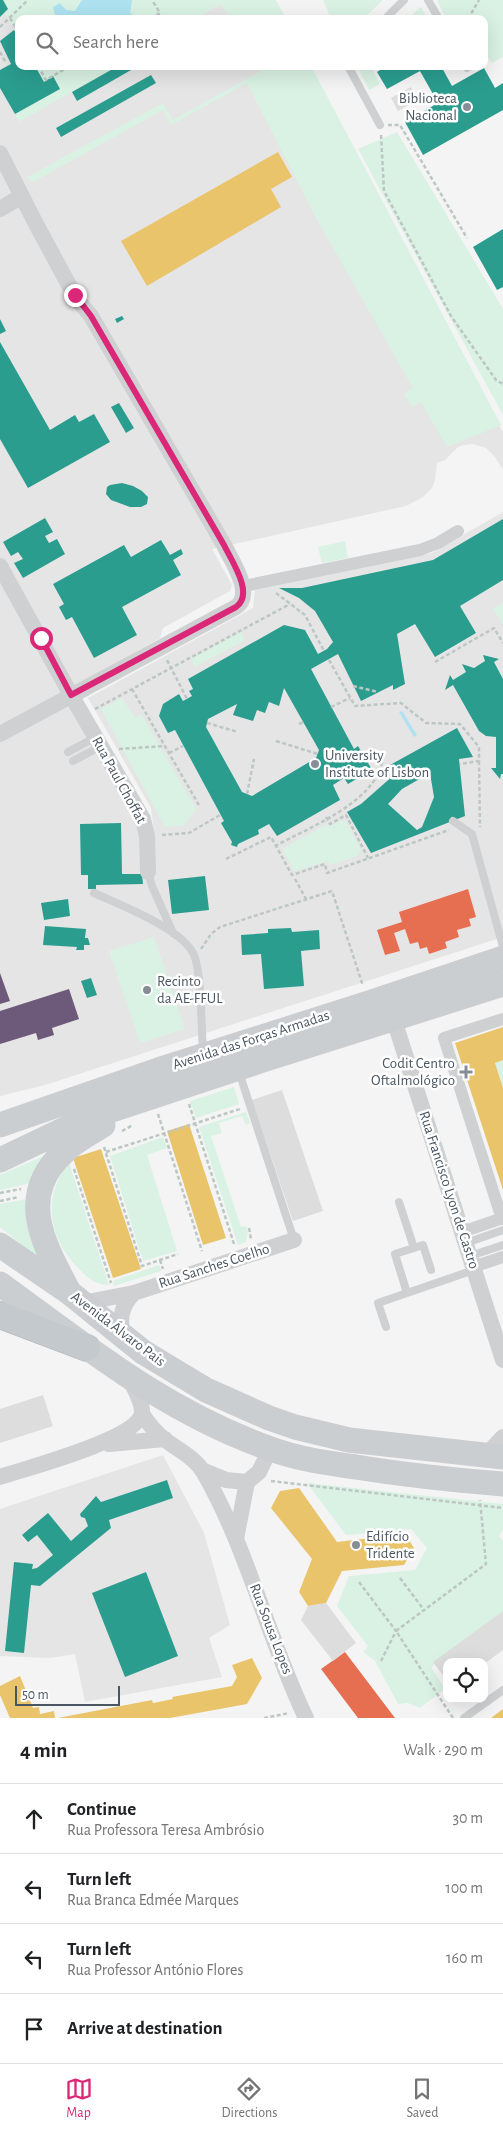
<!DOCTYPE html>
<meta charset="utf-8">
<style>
:root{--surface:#fff;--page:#f2f2f2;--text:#202124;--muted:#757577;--line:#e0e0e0;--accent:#db2777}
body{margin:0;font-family:"Alegreya Sans",sans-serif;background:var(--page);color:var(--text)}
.controls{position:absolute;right:15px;bottom:15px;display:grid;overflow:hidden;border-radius:10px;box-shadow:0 5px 20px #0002}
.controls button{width:45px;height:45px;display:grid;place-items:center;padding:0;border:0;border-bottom:1px solid var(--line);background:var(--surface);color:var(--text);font:25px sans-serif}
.scale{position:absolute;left:15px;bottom:12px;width:105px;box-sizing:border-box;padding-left:5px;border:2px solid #4a5661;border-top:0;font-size:14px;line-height:18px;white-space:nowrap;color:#4a5661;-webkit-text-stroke:4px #fff;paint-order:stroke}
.stop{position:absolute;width:15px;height:15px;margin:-11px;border:4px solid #db2777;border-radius:50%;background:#fff}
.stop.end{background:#db2777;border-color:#fff;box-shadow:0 1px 5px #0008}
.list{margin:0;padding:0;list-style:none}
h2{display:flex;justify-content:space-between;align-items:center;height:65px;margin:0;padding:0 20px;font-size:21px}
h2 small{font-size:16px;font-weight:400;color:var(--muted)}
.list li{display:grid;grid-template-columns:32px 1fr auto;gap:15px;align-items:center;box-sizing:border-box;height:70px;padding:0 20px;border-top:1px solid var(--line)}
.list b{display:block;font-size:19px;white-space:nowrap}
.list p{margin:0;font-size:16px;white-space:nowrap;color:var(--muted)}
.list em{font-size:16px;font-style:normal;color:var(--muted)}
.icon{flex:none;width:28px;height:28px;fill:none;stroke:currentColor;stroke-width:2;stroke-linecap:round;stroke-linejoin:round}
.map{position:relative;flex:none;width:503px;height:1718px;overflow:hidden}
.search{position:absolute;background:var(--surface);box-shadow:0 5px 20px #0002;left:15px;right:15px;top:15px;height:55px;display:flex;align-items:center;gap:12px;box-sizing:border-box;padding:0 18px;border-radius:10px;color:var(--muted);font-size:19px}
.sheet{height:345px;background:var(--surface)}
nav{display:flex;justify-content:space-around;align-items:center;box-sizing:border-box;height:70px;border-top:1px solid var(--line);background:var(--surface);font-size:14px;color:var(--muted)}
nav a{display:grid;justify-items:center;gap:2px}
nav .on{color:var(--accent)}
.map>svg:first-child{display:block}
</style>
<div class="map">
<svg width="503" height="1718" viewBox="0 0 503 1718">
<rect width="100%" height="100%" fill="#f4f4f4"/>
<path fill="#e6e5e6" d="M0,0h232l12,19h-225v47h254l230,366v38l-8,-13 -9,-9 -14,-4 -8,1 -6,2 -13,13 -8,3 -2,17 -3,8 -9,9 -17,9 -194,43 20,36 -2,6 -67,37 -3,10 -97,55 78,140h13l-3,-25 -63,-110 165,-90 2,-19 177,-36 71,-41v425l-458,148 -45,11z
M163,1455l41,78 26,92 -21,13 13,39 -137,25 -10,-48 -25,4 -50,-2v-147z"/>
<path fill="#d9f2e3" d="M3,0h273l10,19h-56l-9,-15 -18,10 2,3 -3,2h-183v18l-14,-24 3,-4z
M323,0h60l-20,19h-32z
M437,0h66v57l-11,6 -8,-11v-33h-38z
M421,7l7,12h-21z
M35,66h82l-98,56 -4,-8 45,-25 -7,-12 -9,5z
M256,66h55l190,359 -54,22 -26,-45 -9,5 -8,-13 9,-6 -98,-172 -68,-133 -76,42 -8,-15 -130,72 -6,-5 136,-74 10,17 86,-48z
M357,66h24l-8,5 7,13 -11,6z
M397,132l106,177v106l-145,-266z
M345,541l3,17 -26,5 -4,-16z
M503,603v22l-10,-17z
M241,632l4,8 -50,27 -4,-8z
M122,698l13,20 6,-4 55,95 -13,17 -18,1 -64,-118z
M345,819l16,31 -4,6 -27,9 -2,-4 -34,10 -12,-22 45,-25 2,3z
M154,937l31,92 -45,14 -31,-92z
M503,1060v28l-8,-25z
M234,1087l5,17 -43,14 -6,-17z
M246,1112l4,11 -4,2 -4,-9 -23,7 3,10 -11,3 30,91 5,-1 2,6 -2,10 -8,3 -39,-118z
M163,1137l4,11 -20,7 30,96 -34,10 -33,-105z
M44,1156l-9,26 -35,8v-15z
M69,1163l40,122c-14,0 -21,-7 -30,-16 -30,-29 -38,-72 -10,-106z
M32,1198l8,57 -5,1 -35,-29v-23z
M159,1265l2,6 -47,15 -1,-5z
M307,1483l196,21v25l-4,7 4,5v75l-72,51 14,22 -25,19 -12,-5 -10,1 -23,-43 -12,-9 5,-6 -31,-40 12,-30 66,-6 12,-22 -16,-19 -65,6z"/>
<path fill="#aee2f0" d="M82,0h50l-2,13 11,6h-85l-3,-12 7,-4 6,7 9,1z
M402,711l15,24 -3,2 -15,-25z"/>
<path fill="#e9c46a" d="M278,152l14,25 -21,12 10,18 -134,79 -26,-45z
M503,1027v33l-8,3 8,25v102l-48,-147z
M189,1124l37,114 -23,7 -36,-114z
M101,1149l40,120 -28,9 -40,-120z
M299,1488l38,54 68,-8 9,14 -10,17 -62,6 -16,32 -18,3 -9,-14 13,-33 -41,-51 9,-17z
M252,1658l10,20 -15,26 -77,14h-112l94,-18 1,3 20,-4 -1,-2 60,-11 5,-9 -5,-12z
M20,1676l13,32 6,-1 1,7 14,-3 1,7h-45l-10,-23v-9z
M503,1709v9h-12z"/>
<path fill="#e76f51" d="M468,889l8,28 -7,2 2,7 -14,4 2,7 -14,5 2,6 -18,6 -2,-7 -7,2 -2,-7 -8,2 -5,-15 -11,4 6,18 -15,4 -8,-25 25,-8 -3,-10z
M345,1652l50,66h-37l-37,-49z"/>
<path fill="#6d597a" d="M0,973l10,28 -10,3z
M69,989l10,30 -27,9 2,7 -16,5 -2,-7 -36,11v-33z"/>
<path fill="#2a9d8f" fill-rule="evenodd" d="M0,0h3l5,9 -8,8z
M14,30l5,7v29h16l9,16 9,-6 7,13 -45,25 -15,-26v-18l11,-6 -11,-23z
M118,66h20l-61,35 -5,-9z
M386,66h55l11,20 32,-18 11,20 8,-5v27l-80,45 -18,-33 33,-19 -18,-32 -33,18 -10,-17z
M151,75l5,8 -95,54 -5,-9z
M503,229v58l-6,3 -24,-43z
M122,316l2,3 -7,4 -2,-4z
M0,319l6,12 -6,3z
M0,342l50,88 25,-15 4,7 15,-8 16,28 -82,46 -28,-49z
M119,403l15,25 -8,5 -15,-26z
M122,483l11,3 9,5 6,6 -1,7 -6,3h-11l-19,-7 -5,-6 1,-7 3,-2z
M45,518l8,14 -8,4 4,7 8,-4 8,15 -42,24 -9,-15 9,-4 -5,-7 -7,4 -8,-14z
M503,519v61l-43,26 16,27 -41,24 -20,-33 -18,10 8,50 -12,6v-5l-32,16 -23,-47 -27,15 43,80 4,-3 13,22 -1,3 -22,13 -4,-6 -11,7 7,15 -63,36 -8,-12 -11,6 1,4 -21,10 -1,3 -6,-2 1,-3 -11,-19 3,-2 -49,-91 -7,3 -9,-17 4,-12 16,-10 4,7 9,-5 -3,-5 4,-2 -5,-10 96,-54 21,5 13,24 9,-5 6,-7 -18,-31 -16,-13 -20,-10h23l131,-28zM284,688l35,62 -3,8 -64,38 -10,-4 -36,-65 2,-8 29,-15 -4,11 20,6 4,-11 8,3 4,-11 10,4z
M161,540l9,15 11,-6 2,5 -10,6 8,15 -59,32 15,28 -43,23 -22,-41 -6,3 -7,-13 5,-3 -11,-20 71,-39 7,12z
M483,655l16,4 -5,3 9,17v95h-2l-1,5 -9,-11h5v-31l-10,-1 -7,-5 -26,-46 -8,5 5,-15 3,5 13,-8 -4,-8 12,4 11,-7z
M457,728l16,29 -14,2 6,57 -94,37 -24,-41 14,-8 34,-30 -5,-9zM430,773l4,24 -12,30 -5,3 -29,-26 14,-15z
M121,823l1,51h20l1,10 -47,1v4h-8v-14h-7l-1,-51z
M205,876l4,34 -37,4 -4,-34z
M68,899l2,17 -26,4 -3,-17z
M45,926l41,3 -1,9h3l2,7h-6v5h-8l1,-3 -34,-2z
M291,928l1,4 27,-2 1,19 -19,2 3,35 -40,3 -3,-35 -19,1 -1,-20 27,-2v-4z
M91,978l6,17 -10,3 -6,-17z
M167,1480l6,18 -64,22 2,8 -71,58 -9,-1 -7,68 -19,-2 9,-89 19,2 -1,5 5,-1 16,-13 -16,-20 -9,7 -6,-7 26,-22 23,28 17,-15 -3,-8 -4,-1 -1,-3 16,-18 5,6z
M146,1572l32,84 -53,21 -33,-84z"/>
<path fill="#ddddde" d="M411,87l7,13 -20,11 -7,-13z
M282,1090l41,121 -30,10 -41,-121z
M43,1395l10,31 -53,17v-34z
M326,1603l30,40 -23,18 -32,-41 7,-14z
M503,1611v39l-19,14v-2h-37v19l-14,-19z"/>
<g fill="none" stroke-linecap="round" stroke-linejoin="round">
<defs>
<path id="trunk" d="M0,1315l87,33"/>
</defs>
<use href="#trunk" stroke="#b9bec3" stroke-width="28"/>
<path stroke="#bcc7c4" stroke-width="2.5" stroke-dasharray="4 2.5" stroke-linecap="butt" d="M10,18l9,15
M151,19l9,-6 -8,-13
M468,19l11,-19
M0,27l28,-27
M0,52l6,11
M38,66l8,14 24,-14
M388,125h12l67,113
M381,135l3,56 67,125 45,64 7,4
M276,593l29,22 19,36
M167,660l20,39
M329,660l26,46 46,-3 25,20 34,1 19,23v14l-19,3
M435,662l59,-34 9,15
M353,686l25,6
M132,689l68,118
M331,707l19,-9
M95,709l195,-105
M207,723l31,9
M299,724l5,-2
M276,741l42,13
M119,749l46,-3
M169,753l14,-7
M479,761l1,66
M247,794l7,-35
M326,817l4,7 16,-9 22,43
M162,835l27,-2 31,-18
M275,846c33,-18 101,-44 107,-85
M226,859l45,-22 21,38 33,-11 2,9 122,-43
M295,879l11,20
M201,949l10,-15 9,-7 112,-36 31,95
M189,1104l45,140
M158,1114l44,137
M122,1131l11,-6
M104,1147l38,119 36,-12
M106,1152l134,-43
M74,1169l37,114
M0,1193l21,-4
M0,1201l19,-4
M249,1228l2,11
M160,1260l3,9
M271,1481l232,27
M400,1578l24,32
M359,1582l37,49 -15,30
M264,1718l25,-5
M453,1718l-57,-87 90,-67 -6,-64"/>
<path stroke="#ced0d2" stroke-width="8" d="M428,0l11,19
M385,19l19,-19
M348,66l32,59
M466,66l1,2
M68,752l28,-15
M73,761l28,-15
M453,821l19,13 31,113
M148,872l4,14 21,47
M94,893c26,12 89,36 100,62 8,20 7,72 9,96
M239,1072l55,168
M399,1202l15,46
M466,1243l37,-13
M470,1256l33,-11
M407,1293l-12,-39 28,-9 8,25
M386,1327l-8,-24 96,-33
M464,1718l39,-28"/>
<path stroke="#ced0d2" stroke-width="12" d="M244,586l176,-36 18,-7 20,-12
M502,1219l-58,-181 59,-19
M462,1232l41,-14
M473,1267l30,-10"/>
<path stroke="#ced0d2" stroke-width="16" d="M0,153l36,71 40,74 15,18 133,229c7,15 31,49 12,62l-236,127
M0,209l22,-13
M0,566l71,129 72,124 4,17 1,36
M394,1020l109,340
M82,1303l52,-10 160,-53
M123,1336c-4,-17 -2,-31 11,-43
M142,1414c6,9 13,18 22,25 14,11 32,19 40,34 44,77 64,166 102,245
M109,1444l56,-5
M486,1455l17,-18
M204,1471l22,9 21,2
M0,1477c26,-9 137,-37 142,-64 1,-11 -9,-26 -13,-36
M236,1539l11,-57 12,-10 11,-23"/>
<path stroke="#caced1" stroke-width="25" d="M0,1125l158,-55 211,-67 134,-45
M0,1160l88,-42 175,-58 240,-76
M0,1245l70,48 73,59 63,38 63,28 26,9 54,13 154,17
M0,1284c88,64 166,128 271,165 27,10 56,14 85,18 49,8 98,13 147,17
M68,1290c-25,-47 -52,-95 -3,-139 11,-11 25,-17 38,-26"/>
<use href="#trunk" stroke="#c4c9cd" stroke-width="26"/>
</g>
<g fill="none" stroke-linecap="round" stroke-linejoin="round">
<path stroke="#db2777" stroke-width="6" d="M41,638l30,57 165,-88c19,-13 -5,-47 -12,-62l-133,-229 -16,-21"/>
</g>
<g fill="#868d94" stroke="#fff" stroke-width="2">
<circle cx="467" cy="107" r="5"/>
<circle cx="315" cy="764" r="5"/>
<circle cx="147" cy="990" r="5"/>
<path d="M463.5 1064.5h5v5h5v5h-5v5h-5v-5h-5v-5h5z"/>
<circle cx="356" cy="1545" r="5"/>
</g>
<g text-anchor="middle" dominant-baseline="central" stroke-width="5" stroke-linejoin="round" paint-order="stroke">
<g font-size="15" fill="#4a5661" stroke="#fff" text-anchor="start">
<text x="457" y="98" text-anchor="end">Biblioteca<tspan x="457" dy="17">Nacional</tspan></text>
<text x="325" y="755">University<tspan x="325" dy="17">Institute of Lisbon</tspan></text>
<text x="157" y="981">Recinto<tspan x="157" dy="17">da AE-FFUL</tspan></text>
<text x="455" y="1063" text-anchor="end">Codit Centro<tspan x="455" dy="17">Oftalmológico</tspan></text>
<text x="366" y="1536">Edifício<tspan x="366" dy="17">Tridente</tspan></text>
</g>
<g font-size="15" fill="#4a5661" stroke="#fff">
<text transform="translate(119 780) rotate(61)">Rua Paul Choffat</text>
<text transform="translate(251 1040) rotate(-18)">Avenida das Forças Armadas</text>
<text transform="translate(449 1190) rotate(72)">Rua Francisco Lyon de Castro</text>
<text transform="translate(214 1266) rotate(-18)">Rua Sanches Coelho</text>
<text transform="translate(118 1329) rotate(37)">Avenida Álvaro Pais</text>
<text transform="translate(271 1629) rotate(69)">Rua Sousa Lopes</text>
</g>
</g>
</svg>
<div class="controls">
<button><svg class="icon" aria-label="locate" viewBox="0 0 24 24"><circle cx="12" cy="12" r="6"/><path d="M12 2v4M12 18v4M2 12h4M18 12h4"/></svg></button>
</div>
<div class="scale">50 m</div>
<div class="stop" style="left:41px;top:638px"></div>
<div class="stop end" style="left:75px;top:295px"></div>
<div class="search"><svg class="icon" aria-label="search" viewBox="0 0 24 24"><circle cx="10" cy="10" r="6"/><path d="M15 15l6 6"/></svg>Search here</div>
</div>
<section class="sheet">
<h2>4 min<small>Walk · 290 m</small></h2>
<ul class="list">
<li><svg class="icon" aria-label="ahead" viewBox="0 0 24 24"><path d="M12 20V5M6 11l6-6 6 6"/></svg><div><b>Continue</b><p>Rua Professora Teresa Ambrósio</p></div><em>30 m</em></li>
<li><svg class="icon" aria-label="left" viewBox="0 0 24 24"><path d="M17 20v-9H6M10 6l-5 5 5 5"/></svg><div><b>Turn left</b><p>Rua Branca Edmée Marques</p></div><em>100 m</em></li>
<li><svg class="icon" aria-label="left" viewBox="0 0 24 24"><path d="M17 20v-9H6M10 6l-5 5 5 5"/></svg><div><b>Turn left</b><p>Rua Professor António Flores</p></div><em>160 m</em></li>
<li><svg class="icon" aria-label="arrive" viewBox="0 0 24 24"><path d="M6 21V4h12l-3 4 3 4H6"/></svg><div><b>Arrive at destination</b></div></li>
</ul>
</section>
<nav>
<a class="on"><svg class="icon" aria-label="map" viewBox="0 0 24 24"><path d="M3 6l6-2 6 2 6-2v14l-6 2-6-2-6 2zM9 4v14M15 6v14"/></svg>Map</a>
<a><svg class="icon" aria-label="directions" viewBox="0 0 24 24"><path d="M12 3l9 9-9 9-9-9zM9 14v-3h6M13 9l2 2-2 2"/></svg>Directions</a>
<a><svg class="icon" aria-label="saved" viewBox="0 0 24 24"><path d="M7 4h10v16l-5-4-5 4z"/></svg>Saved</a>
</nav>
